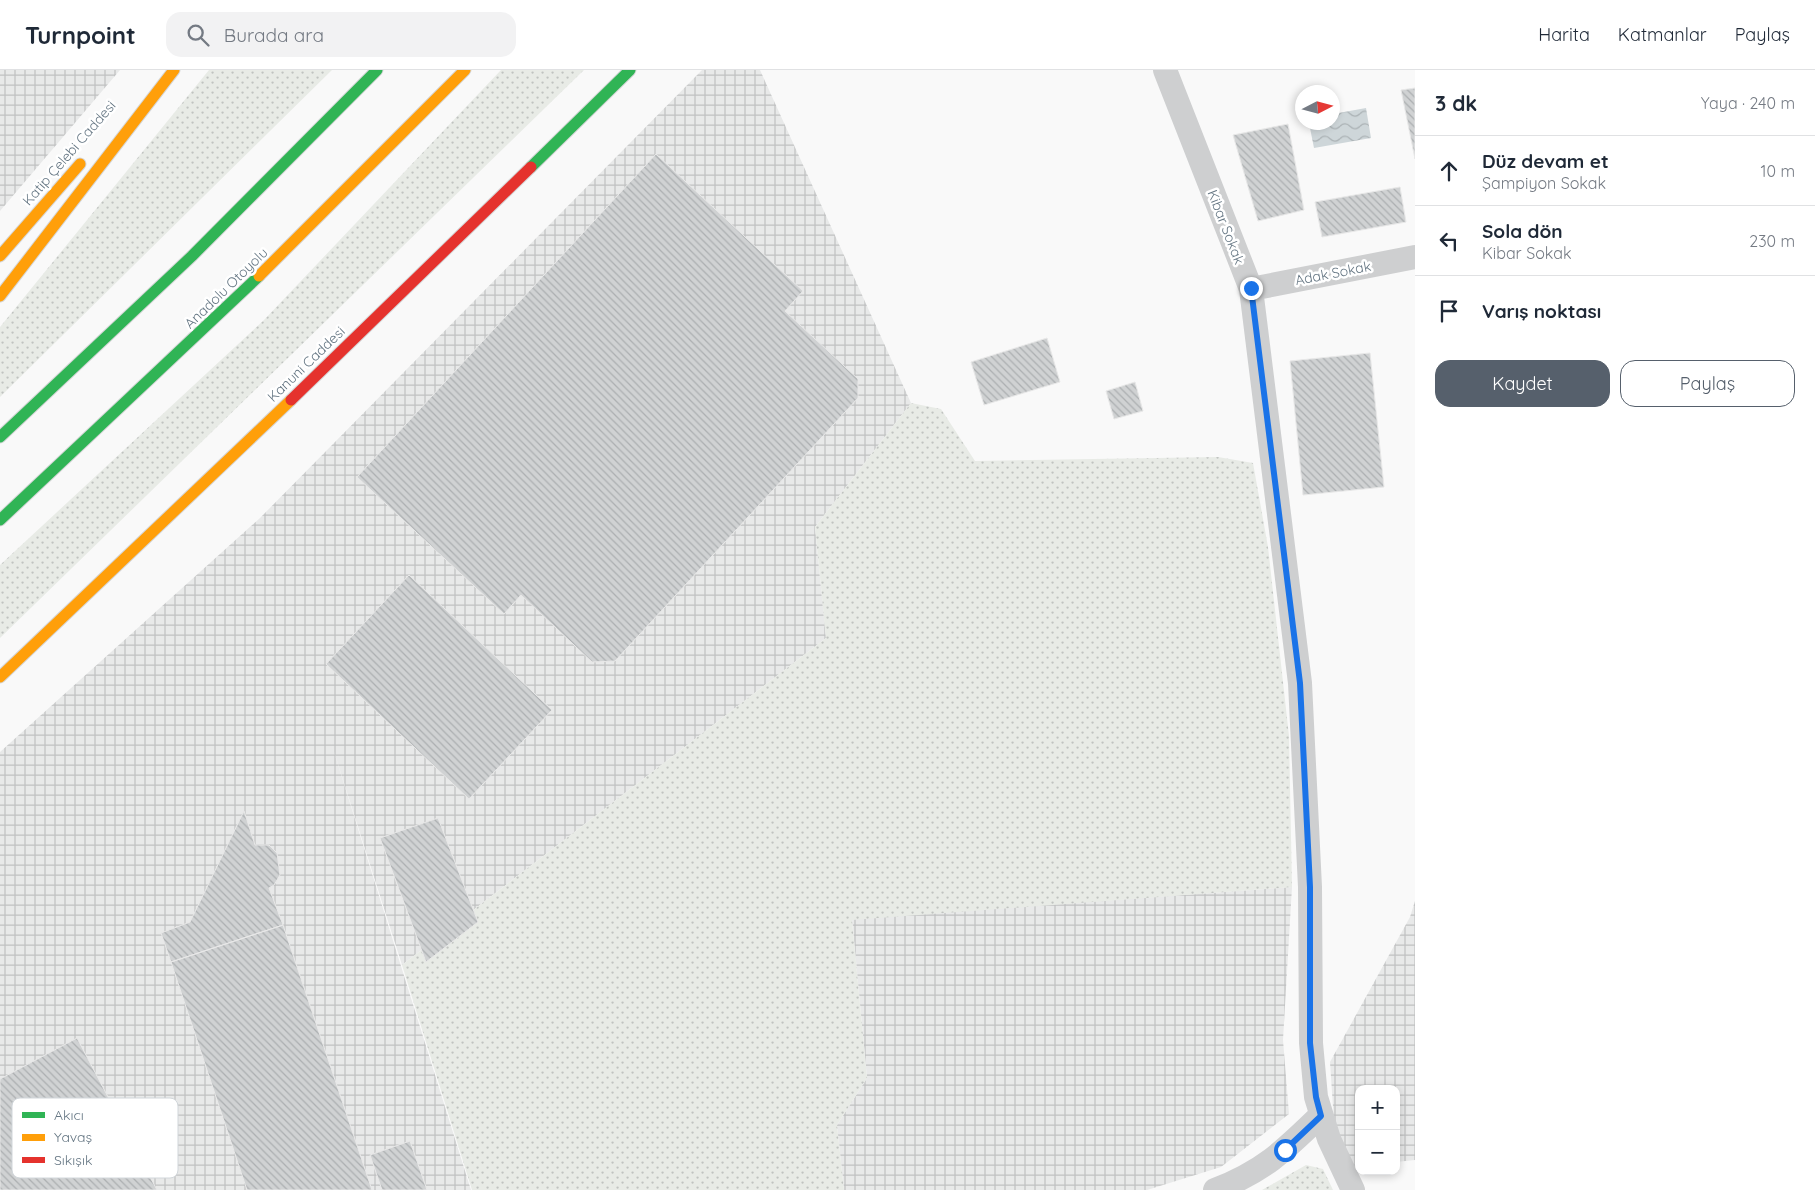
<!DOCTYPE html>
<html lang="tr">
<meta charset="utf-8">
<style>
:root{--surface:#fff;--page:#f2f2f3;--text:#1f2937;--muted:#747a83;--line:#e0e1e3;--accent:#56606c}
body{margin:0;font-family:Quicksand,sans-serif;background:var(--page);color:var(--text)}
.controls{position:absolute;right:15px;bottom:15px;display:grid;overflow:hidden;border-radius:10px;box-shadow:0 2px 8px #0003}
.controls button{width:45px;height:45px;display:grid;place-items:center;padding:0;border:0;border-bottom:1px solid var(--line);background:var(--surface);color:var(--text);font:25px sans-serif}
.compass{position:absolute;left:1295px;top:15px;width:45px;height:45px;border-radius:50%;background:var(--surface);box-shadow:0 2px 8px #0003;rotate:84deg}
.stop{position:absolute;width:15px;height:15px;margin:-11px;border:4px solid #1a73e8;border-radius:50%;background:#fff}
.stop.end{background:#1a73e8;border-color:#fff;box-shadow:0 1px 5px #0008}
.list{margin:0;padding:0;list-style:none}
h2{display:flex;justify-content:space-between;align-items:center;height:65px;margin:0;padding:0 20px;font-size:21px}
h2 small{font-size:16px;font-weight:400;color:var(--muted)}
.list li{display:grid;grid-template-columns:32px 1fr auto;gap:15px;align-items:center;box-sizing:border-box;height:70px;padding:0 20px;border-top:1px solid var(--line)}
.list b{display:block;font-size:19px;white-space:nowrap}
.list p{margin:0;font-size:16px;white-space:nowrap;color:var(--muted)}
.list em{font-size:16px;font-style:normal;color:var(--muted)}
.actions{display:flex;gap:10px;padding:15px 20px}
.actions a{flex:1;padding:11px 0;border:1px solid var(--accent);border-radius:15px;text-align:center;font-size:18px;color:var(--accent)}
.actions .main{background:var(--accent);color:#fff}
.icon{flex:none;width:28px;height:28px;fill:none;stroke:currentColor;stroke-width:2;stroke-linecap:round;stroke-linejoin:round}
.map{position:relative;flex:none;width:1415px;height:1120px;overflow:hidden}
header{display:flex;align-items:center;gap:30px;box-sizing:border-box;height:70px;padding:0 25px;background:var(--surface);border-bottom:1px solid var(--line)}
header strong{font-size:24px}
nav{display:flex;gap:28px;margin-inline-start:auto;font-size:18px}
.search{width:350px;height:45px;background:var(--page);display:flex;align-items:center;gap:12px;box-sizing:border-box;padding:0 18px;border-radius:15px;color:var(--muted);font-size:19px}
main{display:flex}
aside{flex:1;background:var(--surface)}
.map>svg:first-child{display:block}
</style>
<header>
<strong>Turnpoint</strong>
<div class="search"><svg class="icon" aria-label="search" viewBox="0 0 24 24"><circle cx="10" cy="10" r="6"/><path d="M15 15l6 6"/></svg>Burada ara</div>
<nav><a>Harita</a><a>Katmanlar</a><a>Paylaş</a></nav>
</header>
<main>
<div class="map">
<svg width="1415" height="1120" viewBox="0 0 1415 1120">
<defs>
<pattern id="industrial-grid" width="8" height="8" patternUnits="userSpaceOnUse" patternTransform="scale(1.25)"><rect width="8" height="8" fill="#e8e9e9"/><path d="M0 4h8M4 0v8" fill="none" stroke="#c0c1c2"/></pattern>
<pattern id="grass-dots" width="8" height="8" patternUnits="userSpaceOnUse" patternTransform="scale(1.25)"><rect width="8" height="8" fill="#e8ebe6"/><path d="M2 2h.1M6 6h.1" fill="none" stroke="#c0c3c0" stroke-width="1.8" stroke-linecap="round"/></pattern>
<pattern id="water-waves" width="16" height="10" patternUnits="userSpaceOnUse" patternTransform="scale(1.25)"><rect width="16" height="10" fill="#ced6d9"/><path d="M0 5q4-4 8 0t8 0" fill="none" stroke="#abb2b5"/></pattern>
<pattern id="building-back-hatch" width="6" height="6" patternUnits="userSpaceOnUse" patternTransform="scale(1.25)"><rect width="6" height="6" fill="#d0d2d3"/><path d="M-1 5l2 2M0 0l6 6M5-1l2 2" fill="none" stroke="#acafb1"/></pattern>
</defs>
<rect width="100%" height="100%" fill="#f9f9f9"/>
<path fill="url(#industrial-grid)" d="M0,0h120l-120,141z
M702,0h58l151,333 -96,124 11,111 -424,327 -72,-226 141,451h-471v-438l260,-234z
M1292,817l-9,153 6,74 -68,53 -74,23h-303l-7,-65 30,-47 -15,-159z
M1415,831v259l-19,2v-73h-37v77l-6,1 -19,-45 -4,-60 80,-145z"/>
<path fill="url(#grass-dots)" d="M209,0h123l-332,327v-70z
M501,0h83l-584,568v-73l264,-245z
M911,333l30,6 34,52 243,-4 35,6 15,84 21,189 3,151 -440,33 15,158 -30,47 7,65h-372l-70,-225 424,-327 -11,-111z
M1306,1095l17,4 10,21h-71z"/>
<path fill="url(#water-waves)" d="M1366,38l5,30 -57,10 -5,-25 23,-1 1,-8z"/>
<path fill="url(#building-back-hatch)" stroke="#e8e8e8" d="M1415,18v71l-14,-69z
M1288,54l16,86 -46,11 -25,-86z
M656,84l147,137 -18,20 73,68v19l-243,263 -23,1 -71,-67 -17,19 -147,-137z
M1400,117l6,35 -84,15 -7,-35z
M1047,268l13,44 -76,23 -13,-43z
M1370,283l14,134 -81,8 -13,-134z
M1135,312l8,29 -29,8 -8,-28z
M409,505l143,135 -83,89 -143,-135z
M244,741l11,34h14l8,8 3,22 -6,10 -5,3 14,37 -112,37 -10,-29 29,-11z
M438,748l40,104 -52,40 -46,-124z
M283,855l89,265h-125l-76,-228z
M77,968l80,152h-157v-111z
M410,1071l17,49h-45l-12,-35z"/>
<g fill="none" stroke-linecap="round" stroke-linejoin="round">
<defs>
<path id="fast" d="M531,97l99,-97
M0,367l192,-181 185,-186
M0,450l259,-244"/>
<path id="slow" d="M0,186l80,-92
M259,206l206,-206
M0,226l174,-226
M0,607l291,-277"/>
<path id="jam" d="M291,330l240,-233"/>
</defs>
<use href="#fast" stroke="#d5d6d7" stroke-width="13"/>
<use href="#slow" stroke="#d5d6d7" stroke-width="13"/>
<use href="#jam" stroke="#d5d6d7" stroke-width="13"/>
<path stroke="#cecfd0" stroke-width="24" d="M1165,0l86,219 49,394 10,204 1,156 5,54 13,42 24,51
M1251,219l164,-32
M1215,1120c49,-19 69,-39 106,-75"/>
<use href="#fast" stroke="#30b455" stroke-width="11"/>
<use href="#slow" stroke="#ff9f0a" stroke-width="11"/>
<use href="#jam" stroke="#e5322d" stroke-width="11"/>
</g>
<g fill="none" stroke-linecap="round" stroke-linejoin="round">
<path stroke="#1a73e8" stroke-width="6" d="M1251,218l49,395 10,204v156l6,54 5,19 -36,34"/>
</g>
<g text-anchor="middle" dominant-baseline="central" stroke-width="5" stroke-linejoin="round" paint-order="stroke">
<g font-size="14" fill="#657683" stroke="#fff">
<text transform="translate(69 83) rotate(-49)">Katip Çelebi Caddesi</text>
<text transform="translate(1226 157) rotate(69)">Kibar Sokak</text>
<text transform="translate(1333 203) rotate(-11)">Adak Sokak</text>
<text transform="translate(226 218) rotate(-44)">Anadolu Otoyolu</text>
<text transform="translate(306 294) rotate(-44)">Kanuni Caddesi</text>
</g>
</g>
<rect x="12" y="1028" width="166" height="80" rx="8" fill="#fff" stroke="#d1d6da" stroke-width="1"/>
<rect x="22" y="1042" width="23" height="6" fill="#30b455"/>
<rect x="22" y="1064" width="23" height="7" fill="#ff9f0a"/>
<rect x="22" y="1087" width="23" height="6" fill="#e5322d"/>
<g font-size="14" fill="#657683">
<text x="54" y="1050">Akıcı</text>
<text x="54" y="1072">Yavaş</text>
<text x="54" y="1095">Sıkışık</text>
</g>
</svg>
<div class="controls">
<button>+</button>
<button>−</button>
</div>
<svg class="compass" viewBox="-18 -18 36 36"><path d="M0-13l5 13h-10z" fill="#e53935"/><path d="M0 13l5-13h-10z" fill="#747a83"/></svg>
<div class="stop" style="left:1285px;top:1080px"></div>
<div class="stop end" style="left:1251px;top:218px"></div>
</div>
<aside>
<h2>3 dk<small>Yaya · 240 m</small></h2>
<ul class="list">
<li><svg class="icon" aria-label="ahead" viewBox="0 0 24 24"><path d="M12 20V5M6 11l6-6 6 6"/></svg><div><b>Düz devam et</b><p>Şampiyon Sokak</p></div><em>10 m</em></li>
<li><svg class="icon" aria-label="left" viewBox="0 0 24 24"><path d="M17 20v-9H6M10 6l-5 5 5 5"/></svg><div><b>Sola dön</b><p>Kibar Sokak</p></div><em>230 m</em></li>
<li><svg class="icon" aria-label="arrive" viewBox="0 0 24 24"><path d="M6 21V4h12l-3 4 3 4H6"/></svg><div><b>Varış noktası</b></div></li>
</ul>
<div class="actions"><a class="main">Kaydet</a><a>Paylaş</a></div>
</aside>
</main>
